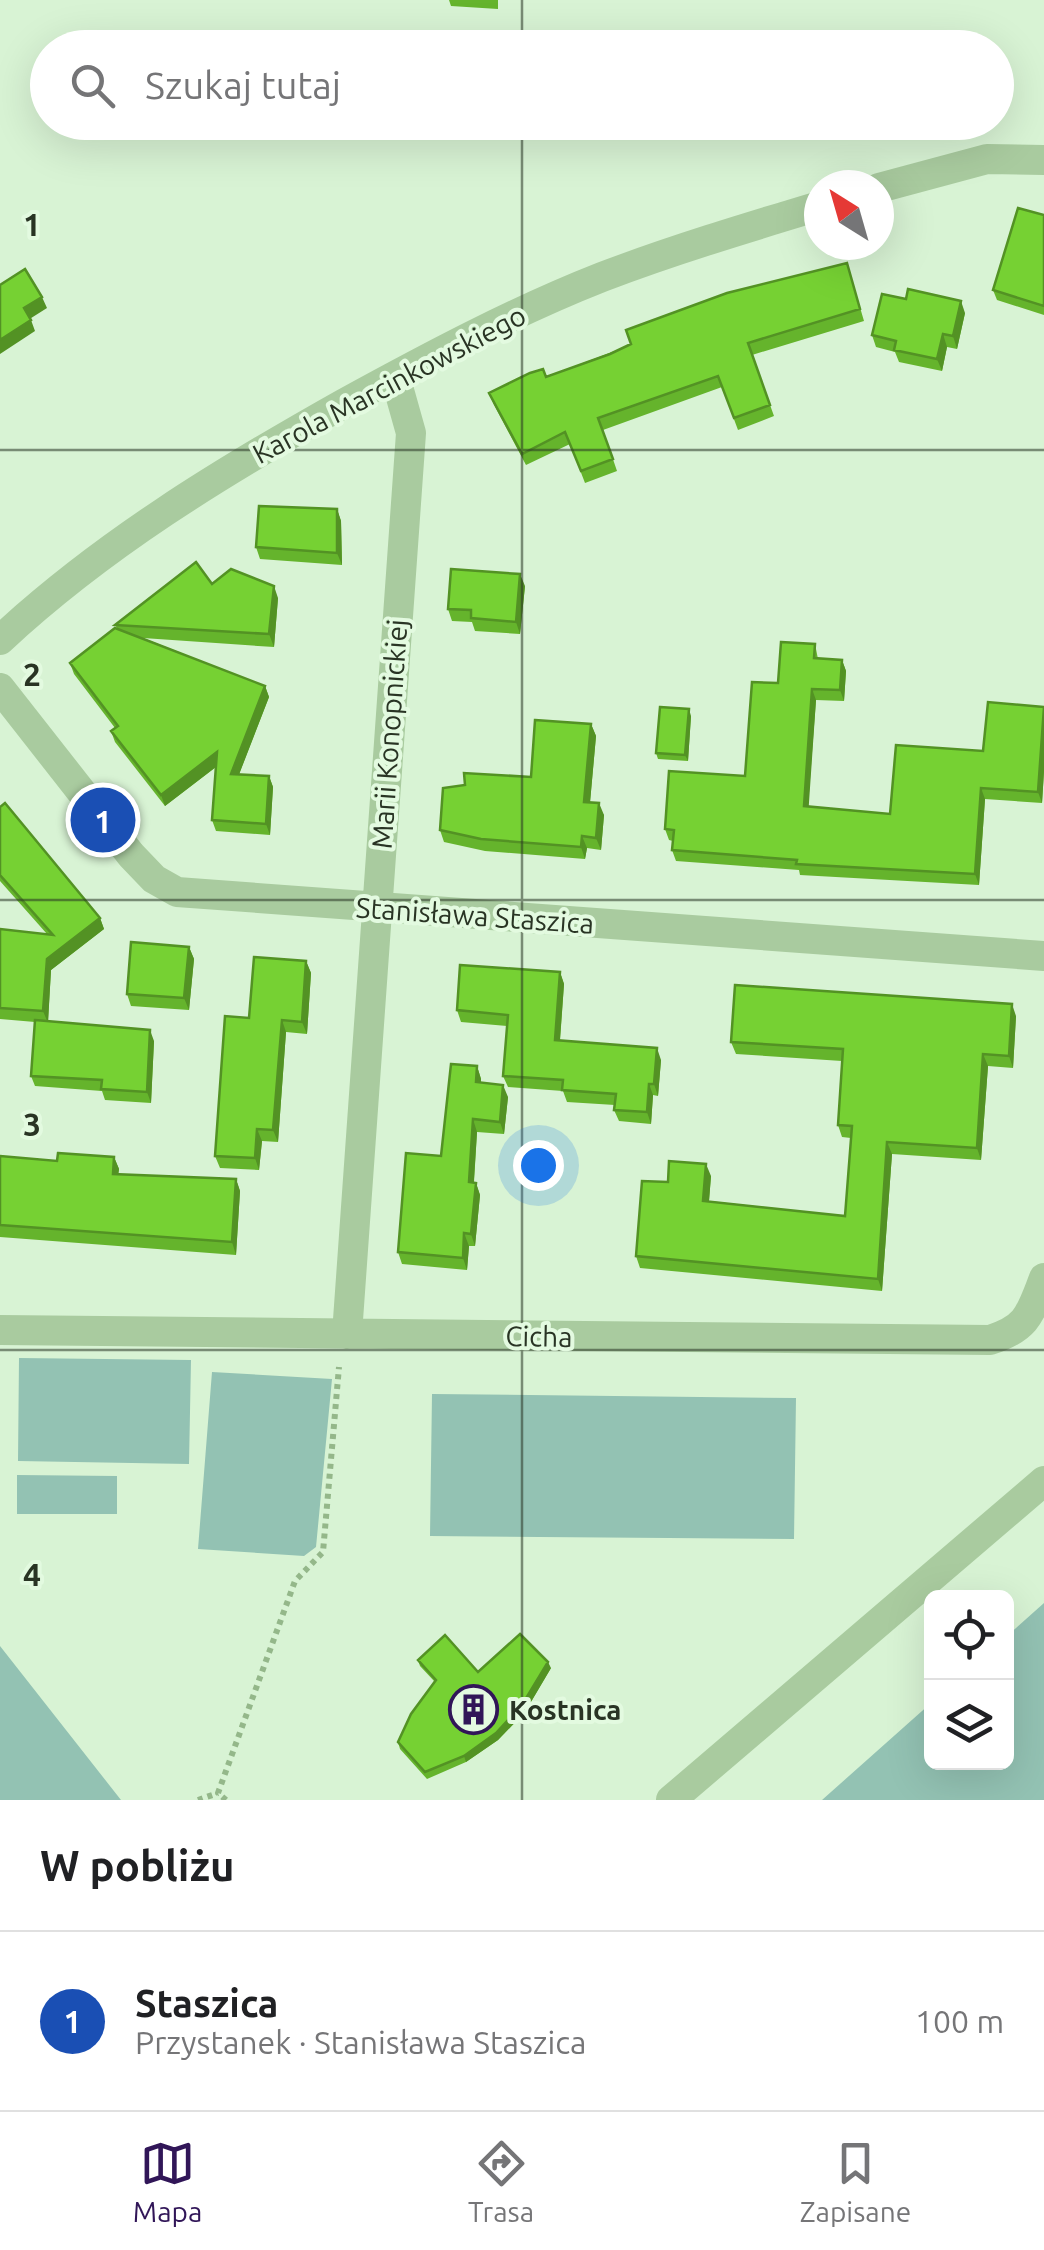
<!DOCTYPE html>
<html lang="pl">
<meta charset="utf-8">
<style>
:root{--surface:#fff;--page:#f2f2f2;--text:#202124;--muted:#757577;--line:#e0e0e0;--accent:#311658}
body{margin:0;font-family:Ubuntu,sans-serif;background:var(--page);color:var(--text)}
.controls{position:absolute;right:30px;bottom:30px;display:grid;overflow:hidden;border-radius:15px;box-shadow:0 10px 40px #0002}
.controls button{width:90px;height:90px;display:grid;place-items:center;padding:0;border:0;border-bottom:2px solid var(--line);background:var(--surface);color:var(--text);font:50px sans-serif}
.compass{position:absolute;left:804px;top:170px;width:90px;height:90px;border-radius:50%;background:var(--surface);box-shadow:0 10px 40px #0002;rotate:323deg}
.you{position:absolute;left:538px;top:1165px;width:35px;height:35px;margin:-25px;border:8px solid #fff;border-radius:50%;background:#1a73e8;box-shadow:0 0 0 15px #1a73e833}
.badge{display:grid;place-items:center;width:65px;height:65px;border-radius:50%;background:var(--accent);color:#fff;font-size:32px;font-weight:700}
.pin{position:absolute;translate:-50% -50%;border:5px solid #fff;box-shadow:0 2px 10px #0006}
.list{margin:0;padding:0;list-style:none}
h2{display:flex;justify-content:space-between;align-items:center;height:130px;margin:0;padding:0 40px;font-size:42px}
h2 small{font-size:32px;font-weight:400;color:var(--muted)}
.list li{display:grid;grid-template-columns:65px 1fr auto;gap:30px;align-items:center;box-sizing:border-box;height:180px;padding:0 40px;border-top:2px solid var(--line)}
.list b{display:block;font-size:38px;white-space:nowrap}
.list p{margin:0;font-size:32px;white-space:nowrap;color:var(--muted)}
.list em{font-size:32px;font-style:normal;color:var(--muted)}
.icon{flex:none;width:55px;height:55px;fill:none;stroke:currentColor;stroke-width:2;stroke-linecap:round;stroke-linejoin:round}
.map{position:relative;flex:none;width:1044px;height:1800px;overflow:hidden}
.search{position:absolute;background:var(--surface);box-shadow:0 10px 40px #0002;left:30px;right:30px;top:30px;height:110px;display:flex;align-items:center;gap:25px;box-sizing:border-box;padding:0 35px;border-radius:55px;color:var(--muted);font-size:38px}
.sheet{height:310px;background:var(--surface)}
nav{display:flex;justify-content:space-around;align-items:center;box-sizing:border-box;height:140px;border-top:2px solid var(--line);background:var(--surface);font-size:28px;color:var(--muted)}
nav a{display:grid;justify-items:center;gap:5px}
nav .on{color:var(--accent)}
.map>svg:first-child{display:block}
</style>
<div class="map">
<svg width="1044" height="1800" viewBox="0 0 1044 1800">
<rect width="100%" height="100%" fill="#d8f3d4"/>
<path fill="#93c2b3" d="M19,1358l172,2 -2,104 -171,-3z
M212,1372l120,7 -16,168 -12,9 -106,-7z
M432,1394l364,4 -2,141 -364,-3z
M17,1475l100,1v38h-100z
M1044,1603v197h-222l109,-97 1,59h74l1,-126z
M0,1646l121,154h-121z"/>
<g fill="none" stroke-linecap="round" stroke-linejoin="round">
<path stroke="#94b78a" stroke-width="6" stroke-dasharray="5 5" stroke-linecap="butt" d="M198,1800l20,-7
M226,1800l-8,-7 77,-212 28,-29 16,-185"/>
<path stroke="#a9cb9f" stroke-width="30" d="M879,188l108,-29 57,1
M0,640c102,-95 222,-168 343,-236 84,-46 170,-92 259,-127 71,-27 144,-49 217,-71
M0,688l131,167 23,24 23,13 867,64
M0,1330l990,10c38,-12 40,-26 54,-62
M347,1334l64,-901 -16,-57
M671,1800l373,-319"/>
</g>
<path fill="#65b42c" d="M449,0h49v9l-47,-3z
M1044,215v100l-47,-15 -4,-10z
M847,263l17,58 -112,34 22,61 -36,14 -16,-43 -119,43 14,41 -32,12 -15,-39 -44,21 -32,-60 -5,-12 57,-16z
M965,313l-8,36 -10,-2 -5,24 -43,-9 -4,-10 -19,-5 -4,-12z
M337,509l4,12 1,44 -82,-6 -4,-12z
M212,584l66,14 -4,49 -131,-9 122,48 4,11 -30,77 30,2 4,11 -3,48 -54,-4 -4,-11 4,-53 -51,39 -50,-64 -4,-11 4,-3 -41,-54 -4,-11 47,-35 -2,-3z
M525,586l-5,48 -45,-3 -3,-9 -20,-1 -4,-12z
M815,644l3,15 24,1 4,11 -2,30 -28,-1 -8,106 82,8 154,-107v64l-2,32 -57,-4 -6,86 -179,-10 -1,-5 -123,-9 -4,-11 1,-9 -4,-1 -4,-11 80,-53 33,-93z
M691,716l-3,45 -30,-2 -2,-6z
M591,724l5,12 -6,66 14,13 -3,35 -14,-2 -2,11 -100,-8 -41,-9 -4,-12 91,-53z
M0,807l100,111 4,11 -53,41 -3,51 106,20 -3,62 -46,-3 -3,-9 -67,-5 -4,-10 4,-54 -35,-3v-90l47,5 -47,-53z
M189,947l5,12 -5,51 -58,-4 -4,-12z
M306,961l5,12 -4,61 -21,-2 -8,110 -16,-1 -3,29 -39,-2 -5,-12 34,-138z
M560,972l4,12 -4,57 101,19 -3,36 -5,-1 -2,29 -32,-3 -5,-11 1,-5 -48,-3 -4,-11 -55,-4 -5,-11 4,-50 -46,-4 -4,-12z
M1016,1016l-3,52 -25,-2 -7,94 -89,-6 -10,137 -242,-23 -4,-12 32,-74 43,-6 -2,25 136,15 6,-78 -9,-1 -4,-12 4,-64 -106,-7 -5,-12z
M477,1066l4,13v4l27,14 -4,37 -27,-2 -3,50 2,1 4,12 -5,51h-6l-2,24 -65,-6 -4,-12 43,-96z
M0,1156l57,5 57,-4 5,12 -1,5 118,5 4,12 -4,64 -236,-18z
M418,1660l60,12 73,-4 -26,44 -27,28 -32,22 -39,17 -27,-30 -2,-7 37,-60 -15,-16z"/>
<path fill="#539224" d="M42,297l5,11 -19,12 -4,-12z
M961,301l4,12 -8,36 -4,-13z
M31,320l4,11 -35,23v-14z
M943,334l4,13 -5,24 -5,-12z
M337,509l4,12 1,44 -5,-12z
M520,574l5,12 -5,48 -4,-12z
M274,586l4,12 -4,49 -5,-13z
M842,660l4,11 -2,30 -4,-11z
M265,686l4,11 -34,88 -4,-11z
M812,689l4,11 -8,117 -4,-11z
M1044,708v63l-2,32 -4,-11z
M689,709l2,7 -3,45 -3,-6z
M591,724l5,12 -7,78 -5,-12z
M217,752l4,11 -56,43 -4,-11z
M269,776l4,11 -3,48 -4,-11z
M981,788l4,11 -6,86 -4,-11z
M599,803l5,12 -3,35 -5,-12z
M582,836l5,12 -2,11 -4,-12z
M100,918l4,11 -53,41 -3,53 -5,-12 4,-52z
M189,947l5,12 -5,51 -5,-12z
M306,961l5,12 -4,61 -5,-12z
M560,972l4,12 -5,68 -4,-12z
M1012,1004l4,12 -3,52 -4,-12z
M282,1020l4,12 -8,110 -5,-12z
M150,1030l4,11 -3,62 -4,-11z
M657,1048l4,12 -3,36 -4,-12z
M983,1054l5,12 -7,94 -4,-12z
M477,1066l4,13 -1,15 -4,-12z
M649,1084l4,11 -2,29 -4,-12z
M503,1085l5,12 -4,37 -4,-12z
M473,1119l4,13 -4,62 -4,-12z
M257,1129l5,12 -3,29 -4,-12z
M887,1142l5,12 -10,137 -4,-12z
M114,1157l5,12 -2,17 -4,-12z
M706,1164l5,12 -3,37 -5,-12z
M236,1179l4,12 -4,64 -4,-13z
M476,1183l4,12 -5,51 -4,-12z
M464,1233l5,13 -2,24 -4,-12z
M548,1662l3,6 -26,44 -27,28 -32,22 -2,-6z"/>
<path fill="#76d133" stroke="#539224" stroke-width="2.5" d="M1018,208l26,7v91l-51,-16z
M847,263l13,46 -112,34 22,62 -36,13 -16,-42 -120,42 15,41 -32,12 -16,-39 -43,22 -33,-61 41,-20 13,-4 3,8 64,-23 21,-10 -5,-14 101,-37z
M25,269l17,28 -18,11 7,12 -31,20v-55z
M908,289l53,12 -8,35 -10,-2 -6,25 -43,-9 2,-9 -24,-6 10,-41 24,5z
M259,506l78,3v44l-81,-6z
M196,562l16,22 19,-15 43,17 -5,48 -154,-9z
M451,569l69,5 -4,48 -45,-4v-8l-23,-1z
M115,628l150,58 -34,88 38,2 -3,48 -54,-4 5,-68 -56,43 -50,-64 7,-5 -48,-63z
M781,642l34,2 -1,14 28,2 -2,30 -28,-1 -8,117 86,8 6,-69 87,6 5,-49 56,5 -6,85 -57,-4 -6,86 -179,-10 1,-4 -125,-10 2,-20 -9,-1 4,-58 76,5 7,-94 26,1z
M660,707l29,2 -4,46 -29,-2z
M535,720l56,4 -7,78 15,1 -3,35 -14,-2 -1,11 -100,-8 -41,-9 3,-42 22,-3 -1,-12 67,4z
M5,803l95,115 -53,41 -4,52 -43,-3v-79l53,6 -53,-60v-68z
M131,942l58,5 -5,51 -57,-4z
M254,957l52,4 -4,61 -20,-2 -9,110 -16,-1 -2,29 -40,-2 10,-140 24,2z
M460,965l100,7 -5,68 102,8 -3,36h-5l-2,28 -33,-2 2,-16 -54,-4 1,-10 -60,-4 5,-61 -51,-5z
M735,985l277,19 -3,52 -26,-2 -6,94 -90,-6 -9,137 -242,-23 6,-75 26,1 1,-21 37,3 -3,37 142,15 7,-90 -14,-1 5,-76 -112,-7z
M35,1020l115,10 -3,62 -46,-3 1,-9 -71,-4z
M451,1064l26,2 -1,16 27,3 -3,37 -27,-3 -4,63 7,1 -5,51 -7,-1 -1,25 -65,-6 8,-99 35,3z
M58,1153l56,4 -1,17 123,5 -4,63 -232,-17v-69l57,5z
M520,1634l28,28 -26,43 -26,28 -32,23 -39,16 -27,-30 13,-28 25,-34 -18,-20 27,-25 33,37z"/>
<path fill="none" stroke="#293424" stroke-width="2.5" stroke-opacity="0.55" d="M522,0v48M522,122v1678M0,450h1044M0,900h1044M0,1350h1044"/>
<defs>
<symbol id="building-ring" viewBox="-11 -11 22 22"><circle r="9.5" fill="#e3fae0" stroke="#311658" stroke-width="1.5"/><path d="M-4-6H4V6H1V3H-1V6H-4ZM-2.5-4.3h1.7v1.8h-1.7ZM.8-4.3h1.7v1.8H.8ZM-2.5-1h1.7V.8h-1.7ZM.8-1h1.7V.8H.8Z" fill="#311658"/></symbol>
</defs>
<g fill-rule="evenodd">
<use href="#building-ring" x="446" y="1682" width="55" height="55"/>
</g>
<g text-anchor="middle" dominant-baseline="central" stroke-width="8" stroke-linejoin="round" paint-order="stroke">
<g font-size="28" fill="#293424" stroke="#e3fae0">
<text transform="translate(389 384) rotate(-28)">Karola Marcinkowskiego</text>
<text transform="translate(389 734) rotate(-86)">Marii Konopnickiej</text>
<text transform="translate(475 915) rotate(4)">Stanisława Staszica</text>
<text transform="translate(539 1336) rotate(1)">Cicha</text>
</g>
<g font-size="28" font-weight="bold" fill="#293424" stroke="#e3fae0" text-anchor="start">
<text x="509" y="1709">Kostnica</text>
</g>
</g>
<g font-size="32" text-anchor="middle" font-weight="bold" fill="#293424" stroke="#e3fae0" stroke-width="8" stroke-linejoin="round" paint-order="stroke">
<text x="32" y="236">1</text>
<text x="32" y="686">2</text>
<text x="32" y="1136">3</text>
<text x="32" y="1586">4</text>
</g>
</svg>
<div class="controls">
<button><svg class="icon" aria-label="locate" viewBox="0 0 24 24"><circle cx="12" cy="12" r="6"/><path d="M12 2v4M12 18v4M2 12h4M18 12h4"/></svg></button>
<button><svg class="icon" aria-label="layers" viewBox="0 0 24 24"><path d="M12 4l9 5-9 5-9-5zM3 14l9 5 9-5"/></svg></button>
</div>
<svg class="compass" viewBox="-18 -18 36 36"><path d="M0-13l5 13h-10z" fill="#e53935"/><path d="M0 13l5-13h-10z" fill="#757577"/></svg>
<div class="you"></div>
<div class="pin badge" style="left:103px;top:820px;background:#1a4fb4">1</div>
<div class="search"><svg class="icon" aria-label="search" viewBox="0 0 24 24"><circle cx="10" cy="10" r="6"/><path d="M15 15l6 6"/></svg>Szukaj tutaj</div>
</div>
<section class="sheet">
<h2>W pobliżu<small></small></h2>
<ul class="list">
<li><span class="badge" style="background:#1a4fb4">1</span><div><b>Staszica</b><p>Przystanek · Stanisława Staszica</p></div><em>100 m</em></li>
</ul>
</section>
<nav>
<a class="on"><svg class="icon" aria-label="map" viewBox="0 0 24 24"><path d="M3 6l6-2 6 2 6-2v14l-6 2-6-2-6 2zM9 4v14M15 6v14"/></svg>Mapa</a>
<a><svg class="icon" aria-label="directions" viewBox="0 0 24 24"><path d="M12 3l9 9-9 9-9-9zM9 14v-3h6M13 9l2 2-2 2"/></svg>Trasa</a>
<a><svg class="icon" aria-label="saved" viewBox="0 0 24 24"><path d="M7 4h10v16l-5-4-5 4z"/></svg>Zapisane</a>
</nav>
